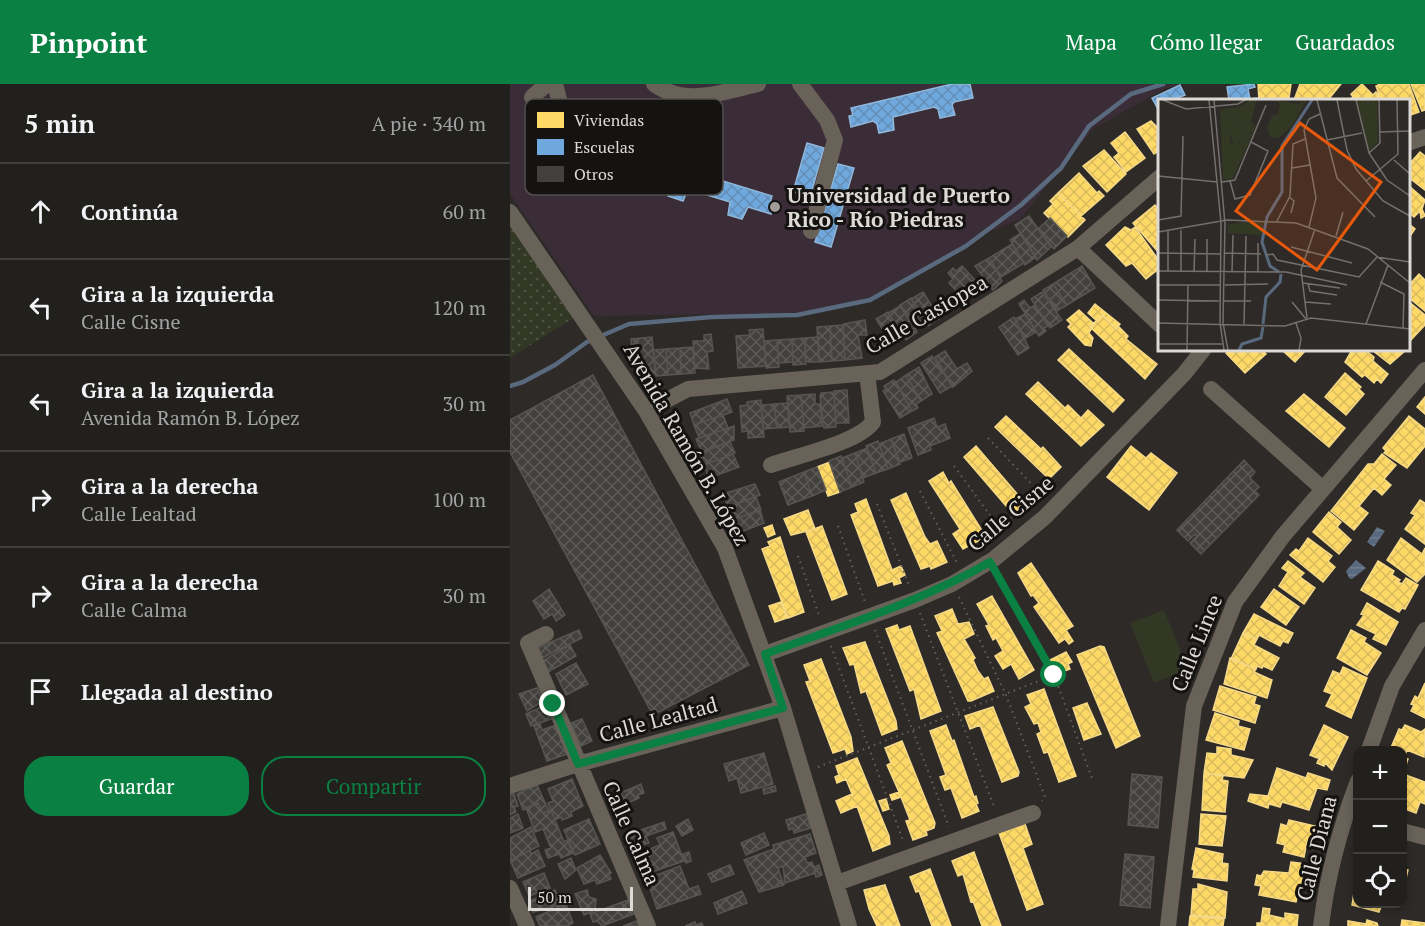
<!DOCTYPE html>
<html lang="es">
<meta charset="utf-8">
<style>
:root{--surface:#22201d;--page:#2e2d2a;--text:#f1f3f6;--muted:#a2a3a4;--line:#3f3e3b;--accent:#0b8043}
body{margin:0;font-family:"PT Serif",serif;background:var(--page);color:var(--text)}
.controls{position:absolute;right:18px;bottom:18px;display:grid;overflow:hidden;border-radius:12px;box-shadow:0 3px 9px #0003}
.controls button{width:54px;height:54px;display:grid;place-items:center;padding:0;border:0;border-bottom:2px solid var(--line);background:var(--surface);color:var(--text);font:30px sans-serif}
.scale{position:absolute;left:18px;bottom:15px;width:105px;box-sizing:border-box;padding-left:6px;border:3px solid #dddad6;border-top:0;font-size:16px;line-height:21px;white-space:nowrap;color:#dddad6;-webkit-text-stroke:4px #151311;paint-order:stroke}
.stop{position:absolute;width:18px;height:18px;margin:-14px;border:4px solid #0b8043;border-radius:50%;background:#fff}
.stop.end{background:#0b8043;border-color:#fff;box-shadow:0 2px 6px #0008}
.list{margin:0;padding:0;list-style:none}
h2{display:flex;justify-content:space-between;align-items:center;height:78px;margin:0;padding:0 24px;font-size:26px}
h2 small{font-size:20px;font-weight:400;color:var(--muted)}
.list li{display:grid;grid-template-columns:39px 1fr auto;gap:18px;align-items:center;box-sizing:border-box;height:96px;padding:0 24px;border-top:2px solid var(--line)}
.list b{display:block;font-size:22px;white-space:nowrap}
.list p{margin:0;font-size:20px;white-space:nowrap;color:var(--muted)}
.list em{font-size:20px;font-style:normal;color:var(--muted)}
.actions{display:flex;gap:12px;padding:18px 24px}
.actions a{flex:1;padding:14px 0;border:2px solid var(--accent);border-radius:24px;text-align:center;font-size:21px;color:var(--accent)}
.actions .main{background:var(--accent);color:#fff}
.icon{flex:none;width:33px;height:33px;fill:none;stroke:currentColor;stroke-width:2;stroke-linecap:round;stroke-linejoin:round}
.map{position:relative;flex:none;width:915px;height:842px;overflow:hidden}
header{display:flex;align-items:center;gap:36px;box-sizing:border-box;height:84px;padding:0 30px;background:var(--accent);color:#fff}
header strong{font-size:28px}
nav{display:flex;gap:33px;margin-inline-start:auto;font-size:21px}
main{display:flex}
aside{flex:1;background:var(--surface)}
.map>svg:first-child{display:block}
</style>
<header>
<strong>Pinpoint</strong>
<nav><a>Mapa</a><a>Cómo llegar</a><a>Guardados</a></nav>
</header>
<main>
<aside>
<h2>5 min<small>A pie · 340 m</small></h2>
<ul class="list">
<li><svg class="icon" aria-label="ahead" viewBox="0 0 24 24"><path d="M12 20V5M6 11l6-6 6 6"/></svg><div><b>Continúa</b></div><em>60 m</em></li>
<li><svg class="icon" aria-label="left" viewBox="0 0 24 24"><path d="M17 20v-9H6M10 6l-5 5 5 5"/></svg><div><b>Gira a la izquierda</b><p>Calle Cisne</p></div><em>120 m</em></li>
<li><svg class="icon" aria-label="left" viewBox="0 0 24 24"><path d="M17 20v-9H6M10 6l-5 5 5 5"/></svg><div><b>Gira a la izquierda</b><p>Avenida Ramón B. López</p></div><em>30 m</em></li>
<li><svg class="icon" aria-label="right" viewBox="0 0 24 24"><path d="M7 20v-9h11M14 6l5 5-5 5"/></svg><div><b>Gira a la derecha</b><p>Calle Lealtad</p></div><em>100 m</em></li>
<li><svg class="icon" aria-label="right" viewBox="0 0 24 24"><path d="M7 20v-9h11M14 6l5 5-5 5"/></svg><div><b>Gira a la derecha</b><p>Calle Calma</p></div><em>30 m</em></li>
<li><svg class="icon" aria-label="arrive" viewBox="0 0 24 24"><path d="M6 21V4h12l-3 4 3 4H6"/></svg><div><b>Llegada al destino</b></div></li>
</ul>
<div class="actions"><a class="main">Guardar</a><a>Compartir</a></div>
</aside>
<div class="map">
<svg width="915" height="842" viewBox="0 0 915 842">
<defs>
<pattern id="grass-dots" width="8" height="8" patternUnits="userSpaceOnUse" patternTransform="scale(1.5)"><rect width="8" height="8" fill="#323824"/><path d="M2 2h.1M6 6h.1" fill="none" stroke="#4f5443" stroke-width="1.8" stroke-linecap="round"/></pattern>
<pattern id="water-rules" width="6" height="5" patternUnits="userSpaceOnUse" patternTransform="scale(1.5)"><rect width="6" height="5" fill="#59697e"/><path d="M0 2.5h6" fill="none" stroke="#707e90"/></pattern>
<pattern id="homes-cross-hatch" width="8" height="8" patternUnits="userSpaceOnUse" patternTransform="scale(1.5)"><rect width="8" height="8" fill="#ffd966"/><path d="M0 0l8 8M0 8l8-8" fill="none" stroke="#d9bb5e"/></pattern>
<pattern id="schools-cross-hatch" width="8" height="8" patternUnits="userSpaceOnUse" patternTransform="scale(1.5)"><rect width="8" height="8" fill="#6fa8dc"/><path d="M0 0l8 8M0 8l8-8" fill="none" stroke="#648eb5"/></pattern>
<pattern id="building-cross-hatch" width="8" height="8" patternUnits="userSpaceOnUse" patternTransform="scale(1.5)"><rect width="8" height="8" fill="#43413e"/><path d="M0 0l8 8M0 8l8-8" fill="none" stroke="#5e5c59"/></pattern>
</defs>
<rect width="100%" height="100%" fill="#2d2a27"/>
<path fill="#3b2d37" d="M0,0h675l-19,4 -73,41 -73,90 -46,19 -43,30 -54,31 -69,14 -214,3 -84,-122z"/>
<path fill="url(#grass-dots)" d="M0,142l65,91 -65,41z"/>
<path fill="#323824" d="M654,526l24,59 -34,14 -24,-60z"/>
<path fill="url(#water-rules)" d="M867,443l8,4 -11,16 -7,-5z
M846,476l10,8 -14,11 -3,-1 -3,-7z"/>
<path fill="url(#homes-cross-hatch)" stroke="#f5d988" stroke-width="1.5" d="M748,0h33l-2,14 -30,2z
M790,0h41l-13,16h-34z
M852,0l11,11 3,-3 5,8h-32l4,-3 -2,-3z
M870,0h29l10,28 -11,4v-16h-27l-5,-14z
M901,0h14v26l-3,1z
M641,37l9,9v20l-6,4 -17,-25z
M615,48l20,26 -19,14 -12,-15 5,-4 -8,-10z
M594,66l22,24 -19,18 -24,-26z
M910,68l5,4v34l-17,-13v-16h4z
M569,89l18,20 2,-2 5,5 -23,20 -23,-23z
M898,101l17,15 -3,9 3,7 -4,2 -1,-7 -6,6 -6,-5z
M548,109l27,27 -17,17 -24,-24 9,-9 -3,-3z
M645,121l5,6v43l-27,-31z
M898,139l7,6 -7,10z
M615,143l6,3 4,-3 25,35v6l-14,11 -14,-16 -6,3 -20,-21z
M909,190l6,6v31l-17,-14v-11z
M898,217l17,14v10l-17,18z
M585,220l25,20 -4,5 -14,-14 -5,6 -9,-8z
M569,226l15,14 -5,9 4,5 -2,8 -6,-1 -17,-18 3,-3 -4,-4z
M592,231l14,14 2,-3 10,10 -2,3 31,25 -12,15 -55,-52z
M559,265l55,51 -11,12 -55,-52z
M720,266h32l4,4 -21,19 -19,-20z
M772,266h24l-11,12z
M842,266h13l9,7 -1,4 15,13 -7,9 -4,-4 -3,4 -9,-8 -3,2 -17,-15z
M862,266h34l-16,14z
M835,289l16,14 -2,2 5,5 -18,21 -21,-18z
M528,298l27,26 3,-3 13,13 7,-8 16,15 -23,21 -55,-52z
M794,310l41,34 -16,19 -43,-36z
M915,313v17l-8,-7z
M496,332l35,33 2,-2 18,20 -12,12 -54,-52z
M899,332l16,13v17l-18,22 -23,-15 2,-2 -3,-3z
M466,362l49,57 -12,11 -49,-57z
M621,362l15,12 5,-5 26,20 -28,37 -42,-33z
M872,370l14,11 -12,14 7,6 -9,10 -8,-7 -15,18 9,7 -14,17 -23,-19 37,-47h6z
M320,378l10,30 -12,4 -11,-29z
M433,388l6,11 2,-2 35,56 -23,12 -10,-15 7,-5 -31,-48z
M396,409l19,44 5,7 7,-3 10,21 -16,7 -1,-3 -9,3 -30,-69z
M356,415l26,71 9,-4 4,9 -6,3 2,5 -7,2 -1,-4 -15,5 -27,-71 7,-3 -3,-8z
M910,416l5,3v41l-20,-15 10,-14 -4,-2z
M298,426l7,19 -24,6 -7,-16z
M819,428l12,10 -4,5 14,13 -12,14 -26,-22z
M262,441l3,9 -7,3 -4,-9z
M312,442l25,68 -15,6 -26,-68z
M270,453l24,75 -16,6 -26,-69 8,-3 -2,-4z
M798,454l24,18 -4,5 7,6 -12,15 -33,-27 6,-6 3,2z
M891,454l21,16 3,-6v26l-8,8 -30,-22z
M778,477l16,12 -4,4 15,11 -11,16 -25,-18 9,-14 -6,-4z
M868,477l16,10 -2,4 8,5 -2,2 4,2 4,-6 12,7 -13,24 -3,-1 -3,4 -38,-22z
M521,479l42,63 -7,4 7,11 -4,3 -4,-5 -6,4 -25,-36 5,-4 -6,-8 -2,1 -13,-23z
M764,505l25,18 -13,18 -25,-18z
M482,512l42,74 -15,9 -8,-15 -8,5 -8,-13 8,-5 -7,-13 -3,2 -7,-14 3,-1 -12,-21z
M271,518l6,16 -12,4 -6,-16z
M857,519l31,19 -12,23 -13,-6 3,-5 -19,-9 7,-10 -3,-1z
M442,525l6,15 11,-2 5,12 -10,5 11,19 -2,2 5,11 6,8 4,-2 6,14 -23,10h-3l-31,-68 5,-2 -7,-15z
M744,530l39,19 -5,10 -5,-2 -3,5 -21,-11 -2,4 -14,-6z
M387,541l2,5 11,-4 31,85 -20,8 -7,-30 -4,2 -24,-62z
M841,546l15,8 -2,4 17,11 -14,22 -30,-17z
M733,549l14,6 -3,6 25,13 -7,12 -9,-4 -1,2 -5,-2 -1,3 -25,-10z
M355,558l31,79 1,8 -15,6 -16,-44 -5,2 -7,-29 -4,1 -7,-17z
M590,562l4,1 36,89 -24,12 -39,-93z
M556,568l6,10 -4,2 2,5 -6,2 -2,-4 -6,4 -6,-11z
M720,574l26,11 -2,3 18,8 -5,18 -43,-14z
M311,575l30,78 2,14 -6,3 -2,-5 -12,4 -27,-71 4,-1 -6,-16z
M833,583l24,11 -16,40 -25,-12 6,-12 -8,-3 9,-20 7,3z
M915,599v35l-14,-7 3,-6 -3,-1 4,-8 3,2z
M710,602l36,11 -2,7 6,2 -5,17 -42,-13z
M534,605l32,87 -17,6 -11,-30 -4,1 -7,-19 4,-2 -3,-9 -4,1 -9,-17 6,-3 -4,-9z
M577,619l14,31 -17,6 -11,-32z
M483,623l26,65 -1,4 -16,6 -22,-57 -10,4 -5,-13z
M705,629l24,8 -1,5 12,3 -6,21 -38,-10z
M436,641l6,16 2,-1 20,57 2,-1 2,7 -2,1 3,7 -17,7 -11,-30 -6,2 -5,-13 6,-2 -16,-44z
M814,641l24,12 -16,33 -7,-7 -1,3 -7,-3 3,-7 -3,2 -7,-3z
M895,641l16,7 4,-3 -1,28 -17,-7 -3,7 -2,-7h-12l9,-21 3,1z
M392,657l33,82 -1,5 -8,3 1,4 -14,5 -7,-19 4,-1 -9,-23 -9,3 -2,-5 9,-3 -12,-27 4,-2 -6,-15z
M707,663l14,2v6l22,5 -9,18 -40,-5 3,-20 10,1z
M892,673l6,2 -5,15 22,8v22l-5,-2 -4,11 -14,-5z
M347,674l32,78 1,8 -17,7 -16,-45 -16,7 -5,-12 16,-7 -6,-15 -9,4 -2,-6 4,-2 -3,-9z
M767,684l29,10 2,-5 22,7 -3,10 -10,-2 -8,22 -27,-8 -2,5 -11,-3 -1,4 -20,-7 2,-7 18,2z
M694,689l19,3 -1,4 6,1 -3,31 -23,-2z
M376,715l3,10 -6,2 -4,-10z
M691,730l25,2 -4,30 -23,-2z
M779,736l26,6 -3,16 -5,-1 -3,16 -21,-5 2,-7 -8,-2 4,-19 6,2z
M515,740l7,20 -9,4 20,56 -16,6 -28,-77z
M686,764l27,6 -1,9 6,1 -1,17 -34,-4 1,-7 -2,-1z
M464,768l27,74h-19l-9,-25 -2,1 -8,-28 -5,2 -6,-15z
M781,778l15,2 -10,38 -37,-7 2,-9 -6,-1 2,-10 4,1 3,-5 25,2z
M892,784l6,2 -6,25z
M420,785l21,57h-19l-13,-35 -3,1 -6,-15z
M847,790l1,30h24l-3,8 -27,-7z
M688,800l29,8 -2,26 -34,-3 2,-26h5z
M375,801l15,41h-23l-8,-17 -5,-19z
M753,824l7,1 -1,6 13,3 3,1v-6l13,2 -1,11h-40v-3h4z
M680,832l34,3 -1,7h-34z
M857,836l10,3 1,3h-30v-5l18,3z
M892,836l23,3v3h-24z"/>
<path fill="url(#schools-cross-hatch)" stroke="#90b7da" stroke-width="1.5" d="M442,0h18l3,14 -19,4 -2,3 3,10 -15,3 -2,-9 -4,-2 -41,10 1,13 -15,3 -2,-9 -4,-3 -22,6 -2,-11 4,-1 -2,-7z
M744,0l1,3 -7,2 2,10 7,-1v2h-28l-2,-13z
M670,1l5,10 -13,5h-12v13l-8,-15z
M297,59l17,5 -14,49 -17,-5z
M147,77l115,35 -2,7 4,1 -3,10 -23,-7 -6,12 -14,-4 2,-13 -42,-13 -5,12 -15,-5 2,-12 -22,-7 3,-10 4,1z
M328,80l16,4 -23,79 -16,-5z"/>
<g fill="none" stroke-linecap="round" stroke-linejoin="round">
<path stroke="#59697e" stroke-width="4.5" d="M0,302l13,-4 32,-17 32,-23 42,-18 83,-7 85,-2 73,-15 96,-54 55,-41 40,-37 28,-42 42,-32 32,-10"/>
</g>
<path fill="url(#building-cross-hatch)" stroke="#575552" stroke-width="1.5" d="M519,132l22,31 -14,13 -22,-35z
M540,134l17,18 -13,13 -16,-20z
M511,149l15,24 -11,8 -15,-25z
M502,160l12,19 -23,14 -12,-19z
M479,174l13,23 -9,9 -18,-24z
M452,182l22,24 -8,2 -10,9 -4,-4 3,-3 -4,-4 -3,3 -9,-10 4,-4 -5,-6 5,-5 3,3z
M572,182l13,22 -28,17 -14,-21z
M543,200l14,21 -10,6 -14,-21z
M413,208l10,16 4,-2 6,10 -15,10 -17,-27z
M532,208l20,28 -12,8 -19,-29z
M401,214l15,24 -11,7 -15,-24z
M514,216l6,8 5,-3 13,21 -4,2 2,3 -7,5 -20,-32z
M390,222l17,26 -11,8 -18,-27z
M378,228l15,24 -11,8 -16,-25z
M515,230l11,18 -12,7 -9,-20z
M504,233l15,31 -11,7 -19,-28z
M355,236l2,15h-9l4,23 -17,2 -2,-36z
M333,241l2,35 -13,1 -2,-35z
M320,242l2,35 -13,1 -2,-35z
M253,245l3,37 -28,2 -2,-32 14,-1 -1,-5z
M201,250l2,17 -6,1 2,17 -14,-1 -2,-27h11v-6z
M142,253l4,37 -15,1 -2,-23h-7l-1,-13z
M308,253l1,25h-11l-3,-3v-21z
M295,254l1,26 -13,1 -1,-26z
M282,255l1,23 -14,1 -2,-23z
M267,256l2,27 -13,1 -2,-27z
M183,263l2,26 -14,1 -1,-26z
M170,264l1,26 -13,1 -2,-26z
M156,265l2,26 -12,1 -3,-26z
M435,267l12,18 10,-6 5,8 -19,16 -18,-30z
M422,272l20,30 -12,7 -19,-30z
M409,283l13,27 -11,7 -15,-26z
M83,291l156,290 -96,50 -143,-263v-32z
M396,291l15,26 -5,3 2,4 -6,3 -16,-29z
M384,296l18,31 -12,7 -17,-27 3,-2 -2,-3z
M337,306l2,33h-13l-2,-32z
M324,308l2,35 -12,1 -4,-32 1,-3z
M305,310v10h5l2,22 -18,2 -3,-33z
M291,311l3,36 -14,1 -3,-36z
M217,315l5,13 -38,13 -4,-12z
M251,316l3,37 -16,1v-7l-6,1 -2,-26 7,-1v-3z
M278,319l2,24 -13,1 -3,-24z
M264,320l3,24 -14,1 -2,-24z
M213,331l5,13 -29,10 -5,-13z
M424,334l3,9 8,-3 5,14 -20,8 1,4 -13,5 -10,-27z
M224,342v14l-31,11 -4,-5 -3,-7z
M394,350l8,24 -12,4 -9,-23z
M381,355l9,25 -12,5 -9,-25z
M368,357l10,28 -12,4 -10,-27z
M220,358l5,11 -31,12 -5,-12z
M357,364l9,25 -13,5 -8,-25z
M345,369l9,29 -12,5 -10,-29z
M223,370l6,13 -30,11 -5,-13z
M331,372l11,31 -12,5 -11,-31z
M734,376l11,12 -5,6 9,9 -4,4 4,4 -58,59 -11,-11 7,-7 -2,-2 -7,7 -11,-11z
M307,383l9,23 -14,6 -8,-24z
M294,388l8,24 -24,9 -9,-23z
M245,400l5,11 -32,12 -5,-13z
M246,413l5,13 -28,10 -5,-13z
M250,426l4,13 -23,9 -5,-13z
M39,505l16,26 -9,6 -4,-7 -8,5 -11,-18z
M69,546l3,8 -40,20 -5,-10z
M60,561l6,11 -28,16 -6,-11z
M66,579l12,21 -22,11 -10,-21z
M27,604l6,13 -16,10 -8,-17z
M38,620l6,14 -23,8 -5,-12z
M72,635l10,22 -11,5 -10,-23z
M30,640l2,6 14,-5 11,29 -20,7 -13,-35z
M254,669l9,31 -32,9 -4,-15 -8,3 -5,-17z
M622,690l30,3 -4,51 -30,-3z
M62,695l11,27 -12,6 1,4 -10,4 -1,-3 -6,3 -7,-17 5,-2 -5,-12z
M131,700l3,9 -6,2 1,3 -25,11 -5,-11z
M27,701l12,26 -6,2 -5,-10 -15,7 -6,-16z
M265,702l1,5 -12,3 -1,-5z
M4,710l4,12 -4,1 2,5 -6,3v-20z
M28,719l5,10 8,-3 13,32 3,-2 6,13 -12,5 -2,-4 -11,4 -3,-8 6,-2 -8,-19 -8,3 -9,-24z
M8,730l5,14 -13,5v-15z
M296,730l5,14 -17,5 -1,-5 -4,2 -3,-10z
M79,735l11,25 -25,11 -11,-25z
M178,735l5,11 -11,6 -6,-10z
M154,738l2,7 -20,7 3,7 -21,6 -4,-13z
M21,743l8,19 -28,14 -1,-22z
M163,748l11,29 -41,14 -8,-20 25,-10 -3,-7z
M254,749l5,12 -23,10 -5,-12z
M300,750l6,19 -11,4 2,6 5,-1 2,5 5,-2 3,10 -6,2 -1,-4 -30,10 -2,-17 -5,2 6,17 -25,7 -15,-32 30,-11 -1,-4z
M20,766l1,4 7,-4 7,16 -27,12 -8,-18z
M179,768l2,9 -5,2 -3,-9z
M615,770l29,3 -4,51 -30,-3z
M90,771l11,18 -2,1 2,5 -14,5 -2,-4 -11,4 -7,-16z
M61,774l5,12 -11,9 -7,-15z
M220,781l4,9 -22,8 -4,-8z
M170,782l9,23 9,-3 3,8 -44,15 -10,-30z
M34,789l6,15 -21,8 -6,-14z
M45,806l6,15 -28,7 -3,-11z
M77,806l2,7 7,2 -1,11 -11,5 -9,-21z
M232,807l5,12 -29,11 -4,-11z
M118,816l6,14 -32,12 -5,-5 -4,1 -3,-8z
M56,820l7,19 -6,3h-27l-4,-9z
M127,837l2,5h-16z
M185,838l1,3 6,-2 1,3h-18z"/>
<g fill="none" stroke-linecap="round" stroke-linejoin="round">
<path stroke="#66615d" stroke-width="2" stroke-dasharray="1.5 4.5" stroke-linecap="butt" d="M478,354l53,56 -42,33
M444,382l49,67
M410,407l37,72
M367,420l32,81
M328,442l27,76
M288,472l22,62
M449,513l47,98 39,102 -3,4
M410,529l75,196
M365,546l74,197
M321,562l73,197
M544,591l39,106
M308,683l236,-92 -57,-100"/>
<path stroke="#686259" stroke-width="16" d="M45,0l6,23
M144,0c32,23 68,8 104,0
M290,0l27,36 8,20 -24,91
M22,13l15,-13
M898,59l17,-6
M0,128l136,199 79,137 58,160 66,218
M568,164l82,77
M701,305l112,100
M136,327l42,-22 192,-17 198,-124 82,-71
M261,381c25,-9 87,-22 102,-43l-6,-49
M36,550l-18,9 120,283
M255,570l150,-54 37,-16 42,-25 51,-42 139,-143 19,-24
M859,666l23,-64 33,-56
M0,702l68,-22 205,-56
M892,747l23,6
M327,799l196,-70
M0,804l17,38
M658,842l26,-220 41,-104 48,-66 142,-166
M811,842c6,-49 19,-98 37,-145"/>
</g>
<g fill="none" stroke-linecap="round" stroke-linejoin="round">
<path stroke="#0b8043" stroke-width="8" d="M43,620l25,60 205,-56 -18,-54c76,-28 154,-51 225,-92l64,113"/>
</g>
<circle fill="#9f9c99" stroke="#151311" stroke-width="2" cx="265" cy="123" r="6"/>
<g text-anchor="middle" dominant-baseline="central" stroke-width="6" stroke-linejoin="round" paint-order="stroke">
<g font-size="21" font-weight="bold" fill="#dddad6" stroke="#151311" text-anchor="start">
<text x="277" y="111">Universidad de Puerto<tspan x="277" dy="24">Rico - Río Piedras</tspan></text>
</g>
<g font-size="21" fill="#dddad6" stroke="#151311">
<text transform="translate(416 230) rotate(-30)">Calle Casiopea</text>
<text transform="translate(177 360) rotate(60)">Avenida Ramón B. López</text>
<text transform="translate(500 429) rotate(-40)">Calle Cisne</text>
<text transform="translate(686 559) rotate(-68)">Calle Lince</text>
<text transform="translate(148 635) rotate(-15)">Calle Lealtad</text>
<text transform="translate(122 749) rotate(66)">Calle Calma</text>
<text transform="translate(806 764) rotate(-76)">Calle Diana</text>
</g>
</g>
<g transform="translate(648 15)">
<rect width="252" height="252" fill="#2d2a27"/>
<path d="M199,1h20l1,42 -9,9zM62,10l20,8 2,8 -12,10v8l8,2 9,-21 9,3 -24,53 -9,-1zM89,122l16,1 -1,13 -34,-2v-8z" fill="#323824"/>
<path d="M92,1h7l-6,21 5,6 -9,-3 -9,21 -4,2 -5,-18 11,-1v-11l-20,-8 20,-2zM117,1l23,4 9,-4 -15,26 -14,12h-7l-4,-11 5,-11 6,-2 2,-10z" fill="#323824"/>
<path fill="none" stroke="#59697e" stroke-width="3" d="M121,173l-9,-6 -8,-24 5,-25 15,-25v-46l30,-46M105,225l3,-27 14,-15 1,-8M81,251l3,-6 19,-6 2,-11"/>
<path fill="none" stroke="#73706d" stroke-width="1.5" d="M5,1l23,9 52,-5 7,-4M51,1l12,123 -1,100 4,27M56,1l11,124 -2,99 5,27M159,1l20,78 38,39M179,1l10,50 9,19 27,32 27,15M198,1l13,53 18,27 23,16M221,33l31,-1M169,41l35,-7M211,54l11,-10 -1,-43M236,61l16,14M134,69l18,-3M0,77l59,6M72,82l5,18 15,-4 18,-44 -17,-9M208,82l32,-27 -1,-54M64,83l13,-2 31,-75M131,98l5,4 -3,12M0,121l23,-4 2,-80M119,122l13,-25 3,-52 12,-5M151,128l7,-29 -12,-68 5,-11 11,-5M23,131v41M0,133l69,-12 69,3 72,26 42,34M178,137l7,-24M100,144v29M133,148l61,16M0,154l62,1M67,154l36,1M108,156l7,-1 4,6 82,17 18,-20 33,5M0,172l128,1 61,13M10,172v-40M36,173l1,-33M49,173v-33M74,173l1,-37M222,183l24,12 -1,34M145,184l37,5M150,185l2,7 27,4M0,186h62M67,186l43,-1M0,201l61,1M66,202h27M134,203l14,17M147,203l26,2M149,219l-6,-48 14,-41M0,224l127,3 26,-8 99,11M138,224l5,15 -2,12M86,225l2,-88M208,225l22,-59M0,245h64M29,251l1,-65"/>
<path fill="#e8590c" fill-opacity="0.15" stroke="#e8590c" stroke-width="3" d="M142,24l81,59 -64,88 -81,-59z"/>
<rect width="252" height="252" fill="none" stroke="#dddad6" stroke-width="3"/>
</g>
<rect x="15" y="15" width="198" height="96" rx="9" fill="#151311" stroke="#514f4c" stroke-width="1.5"/>
<rect x="27" y="28" width="27" height="16" fill="#ffd966"/>
<rect x="27" y="55" width="27" height="16" fill="#6fa8dc"/>
<rect x="27" y="82" width="27" height="16" fill="#43413e"/>
<g font-size="16" fill="#dddad6">
<text x="64" y="42">Viviendas</text>
<text x="64" y="69">Escuelas</text>
<text x="64" y="96">Otros</text>
</g>
</svg>
<div class="controls">
<button>+</button>
<button>−</button>
<button><svg class="icon" aria-label="locate" viewBox="0 0 24 24"><circle cx="12" cy="12" r="6"/><path d="M12 2v4M12 18v4M2 12h4M18 12h4"/></svg></button>
</div>
<div class="scale">50 m</div>
<div class="stop" style="left:544px;top:591px"></div>
<div class="stop end" style="left:43px;top:620px"></div>
</div>
</main>
